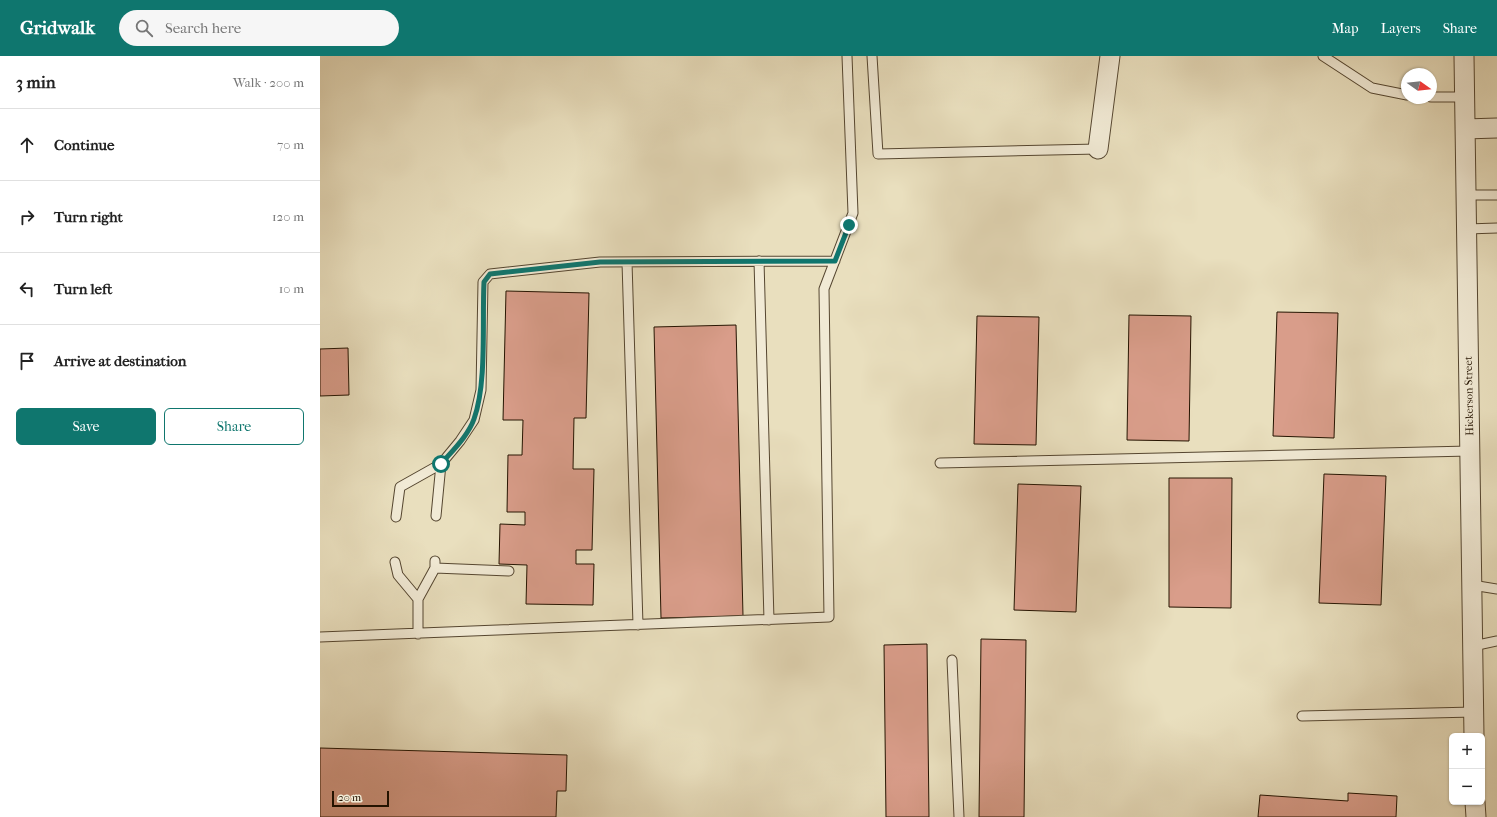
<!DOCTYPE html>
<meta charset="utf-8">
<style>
:root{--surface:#fff;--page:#f6f6f6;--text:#222;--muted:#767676;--line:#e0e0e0;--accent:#0f766e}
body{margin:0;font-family:"IM FELL French Canon",serif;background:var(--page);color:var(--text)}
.controls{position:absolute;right:12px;bottom:12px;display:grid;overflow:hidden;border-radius:6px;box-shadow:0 1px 3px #0004}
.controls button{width:36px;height:36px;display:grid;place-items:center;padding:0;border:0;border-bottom:1px solid var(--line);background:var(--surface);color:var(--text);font:20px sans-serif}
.compass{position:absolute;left:1081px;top:12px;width:36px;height:36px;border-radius:50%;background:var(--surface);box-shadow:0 1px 3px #0004;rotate:105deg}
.scale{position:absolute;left:12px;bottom:10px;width:57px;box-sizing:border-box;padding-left:4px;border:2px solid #241300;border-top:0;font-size:11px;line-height:14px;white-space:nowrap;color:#241300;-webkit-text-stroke:3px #f1ead5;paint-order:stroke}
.stop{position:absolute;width:12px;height:12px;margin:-9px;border:3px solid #0f766e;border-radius:50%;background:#fff}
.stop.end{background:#0f766e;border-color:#fff;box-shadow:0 1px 4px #0008}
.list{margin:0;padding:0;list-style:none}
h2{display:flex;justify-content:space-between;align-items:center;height:52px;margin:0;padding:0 16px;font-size:17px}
h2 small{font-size:13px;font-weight:400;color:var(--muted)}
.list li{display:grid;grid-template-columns:26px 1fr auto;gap:12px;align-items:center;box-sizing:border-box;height:72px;padding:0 16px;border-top:1px solid var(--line)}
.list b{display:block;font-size:15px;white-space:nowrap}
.list em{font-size:13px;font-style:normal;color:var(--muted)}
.actions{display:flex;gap:8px;padding:12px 16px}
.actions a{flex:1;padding:9px 0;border:1px solid var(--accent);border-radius:6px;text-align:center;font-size:14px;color:var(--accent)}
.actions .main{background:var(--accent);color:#fff}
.icon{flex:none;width:22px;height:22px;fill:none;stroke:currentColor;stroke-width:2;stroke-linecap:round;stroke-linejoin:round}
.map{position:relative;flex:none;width:1177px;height:761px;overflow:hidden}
header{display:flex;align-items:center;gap:24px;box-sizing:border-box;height:56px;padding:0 20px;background:var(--accent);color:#fff}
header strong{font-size:19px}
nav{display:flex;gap:22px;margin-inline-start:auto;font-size:14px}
.search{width:280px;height:36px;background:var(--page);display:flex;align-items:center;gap:10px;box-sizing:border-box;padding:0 14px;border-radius:22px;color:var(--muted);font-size:15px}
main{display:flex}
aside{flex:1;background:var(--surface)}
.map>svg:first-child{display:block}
</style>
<header>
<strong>Gridwalk</strong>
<div class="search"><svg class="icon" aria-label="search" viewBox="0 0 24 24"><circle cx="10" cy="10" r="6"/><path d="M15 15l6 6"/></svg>Search here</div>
<nav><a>Map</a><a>Layers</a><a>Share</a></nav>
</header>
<main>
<aside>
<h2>3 min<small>Walk · 200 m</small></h2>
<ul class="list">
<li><svg class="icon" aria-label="ahead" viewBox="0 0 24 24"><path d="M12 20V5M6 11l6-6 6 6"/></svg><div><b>Continue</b></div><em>70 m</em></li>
<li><svg class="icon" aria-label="right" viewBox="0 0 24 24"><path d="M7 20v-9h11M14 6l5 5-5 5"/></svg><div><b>Turn right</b></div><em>120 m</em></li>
<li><svg class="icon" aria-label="left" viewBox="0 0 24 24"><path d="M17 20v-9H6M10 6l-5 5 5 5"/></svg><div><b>Turn left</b></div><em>10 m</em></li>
<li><svg class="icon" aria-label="arrive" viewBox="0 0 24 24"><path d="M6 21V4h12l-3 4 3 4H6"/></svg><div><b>Arrive at destination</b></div></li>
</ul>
<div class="actions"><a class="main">Save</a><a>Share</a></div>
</aside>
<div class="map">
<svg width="1177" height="761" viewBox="0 0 1177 761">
<rect width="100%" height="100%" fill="#e9dfbe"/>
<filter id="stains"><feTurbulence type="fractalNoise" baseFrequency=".005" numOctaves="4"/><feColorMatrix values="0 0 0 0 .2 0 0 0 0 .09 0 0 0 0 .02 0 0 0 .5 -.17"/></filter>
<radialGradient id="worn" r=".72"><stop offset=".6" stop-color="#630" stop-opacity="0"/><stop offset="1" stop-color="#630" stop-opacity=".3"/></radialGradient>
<path fill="#d99d8a" stroke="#241300" d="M186,235l83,2 -3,125h-12l-1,51h21l-2,81h-16v14h18l-1,41 -67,-1 1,-39 -28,-1 1,-40 25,1v-13h-18l1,-57h14l1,-35h-20z
M957,256l61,1 -4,125 -61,-2z
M809,259l62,1 -2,125 -62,-1z
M657,260l62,1 -3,128 -62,-1z
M416,269l7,291 -82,2 -7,-291z
M28,292l1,47 -29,1v-47z
M1004,418l62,2 -5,129 -62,-2z
M849,422h63l-1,130 -62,-1z
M698,428l63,2 -5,126 -62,-2z
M661,583l45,1 -2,177h-45z
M607,588l2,173h-43l-2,-172z
M0,692l247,7 -1,36h-9l-1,26h-236z
M1028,737l49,3 -1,21h-138l2,-22 88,6z"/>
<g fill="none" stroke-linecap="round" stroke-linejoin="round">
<defs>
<path id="service" d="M552,0l6,98 220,-5
M1003,0l49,32 35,7
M1111,41h34
M1146,139h31
M1147,173l30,-1
M439,205l10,359
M307,206l11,363
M620,407l530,-12
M116,460l5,-52
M76,461l4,-30 41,-23 19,-23 14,-21 7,-30 2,-108 7,-8 110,-12 235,-1
M75,506l3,13 20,24v35
M115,512l74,3
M1152,529l25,4
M98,543l17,-31v-7
M0,581l509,-20 -5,-328 29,-76 -6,-157
M1153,590l24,-5
M632,604l7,157
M982,660l172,-4"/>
<path id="minor" d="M1144,0l10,680
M1145,73l32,-1
M778,93l12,-93
M1155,746l1,15"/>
</defs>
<use href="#service" stroke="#554630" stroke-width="11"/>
<use href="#minor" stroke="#554630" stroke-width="21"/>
<use href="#service" stroke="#f1ead5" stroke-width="9"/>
<use href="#minor" stroke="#f1ead5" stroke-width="19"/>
</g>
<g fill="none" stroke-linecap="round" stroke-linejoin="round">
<path stroke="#0f766e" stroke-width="5" d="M121,408c11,-13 27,-28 33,-45 13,-36 8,-97 10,-137l6,-8 110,-12 235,-1 14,-36"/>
</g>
<g text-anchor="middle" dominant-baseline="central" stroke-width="3.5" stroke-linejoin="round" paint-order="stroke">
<g font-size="11" fill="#241300" stroke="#f1ead5">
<text transform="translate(1149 340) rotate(-91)">Hickerson Street</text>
</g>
</g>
<rect width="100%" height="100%" filter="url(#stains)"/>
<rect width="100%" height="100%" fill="url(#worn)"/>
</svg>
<div class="controls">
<button>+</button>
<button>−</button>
</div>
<svg class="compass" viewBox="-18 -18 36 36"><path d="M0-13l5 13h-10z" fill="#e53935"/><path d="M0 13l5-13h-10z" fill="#767676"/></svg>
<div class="scale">20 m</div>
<div class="stop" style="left:121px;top:408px"></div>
<div class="stop end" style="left:529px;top:169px"></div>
</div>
</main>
